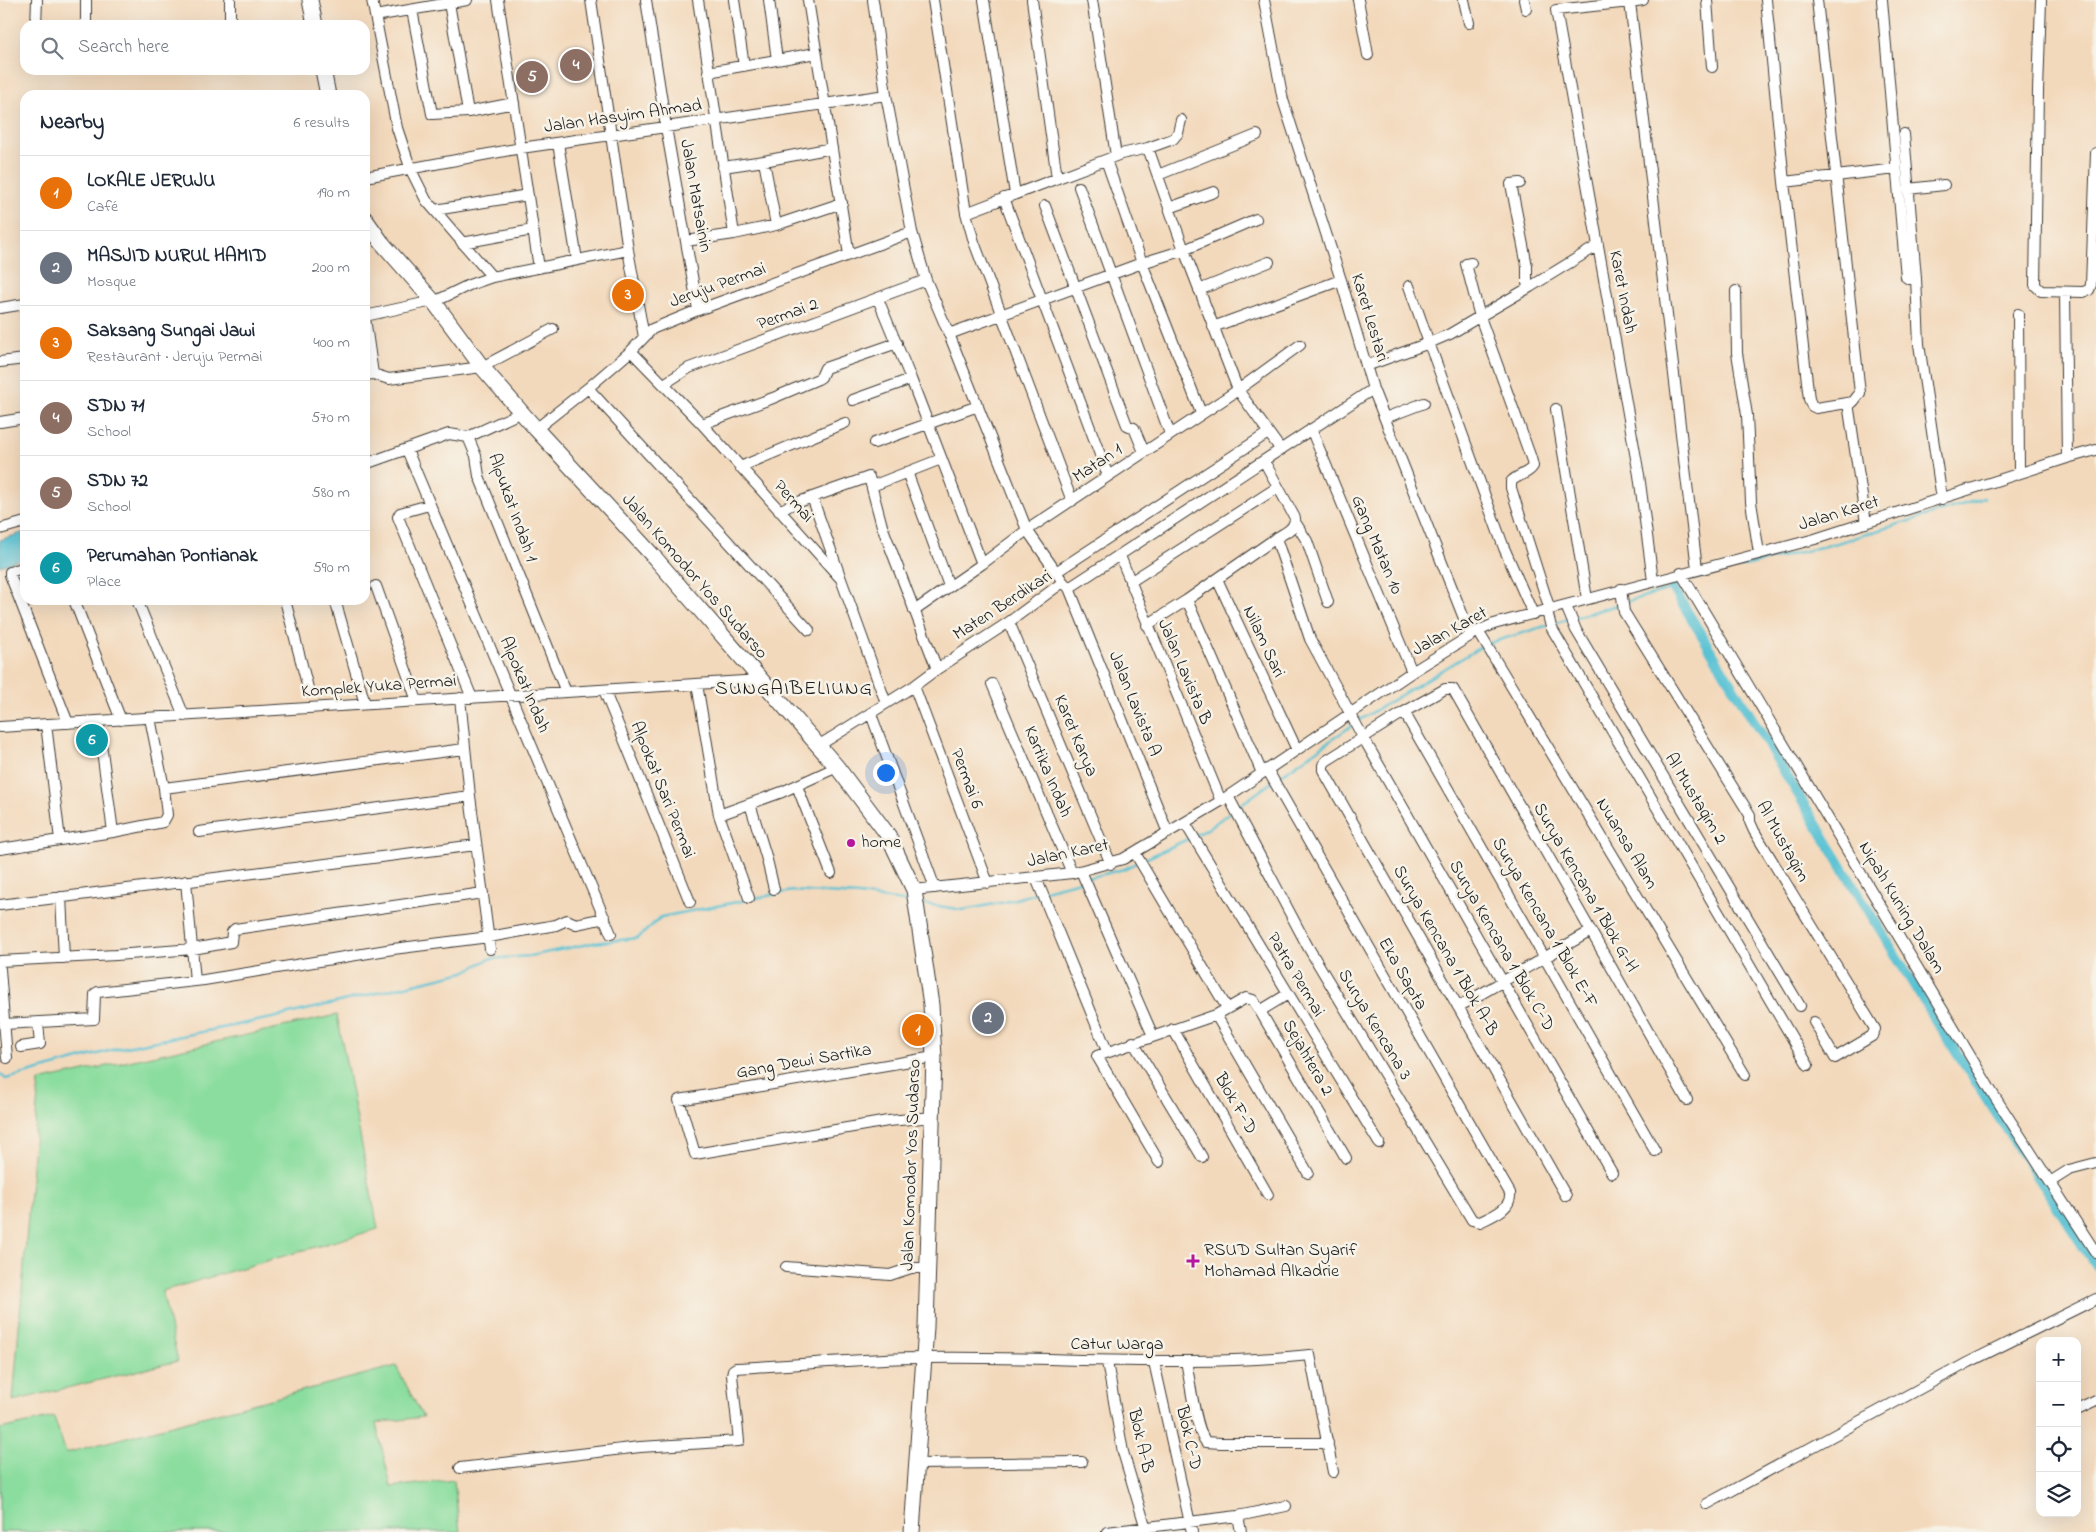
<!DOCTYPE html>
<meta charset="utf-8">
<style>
:root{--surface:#fff;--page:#f6f6f7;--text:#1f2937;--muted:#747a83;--line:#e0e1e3;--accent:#7c3aed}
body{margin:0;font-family:"Indie Flower",sans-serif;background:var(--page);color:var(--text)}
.controls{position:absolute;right:15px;bottom:15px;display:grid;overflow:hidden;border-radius:10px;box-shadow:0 5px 20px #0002}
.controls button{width:45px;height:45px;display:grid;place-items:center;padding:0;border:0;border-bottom:1px solid var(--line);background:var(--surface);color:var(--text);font:25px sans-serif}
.you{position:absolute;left:885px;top:772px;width:18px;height:18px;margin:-12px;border:4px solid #fff;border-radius:50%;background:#1a73e8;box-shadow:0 0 0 8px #1a73e833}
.badge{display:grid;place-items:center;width:32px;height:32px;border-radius:50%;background:var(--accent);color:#fff;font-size:16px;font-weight:700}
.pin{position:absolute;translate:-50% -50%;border:2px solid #fff;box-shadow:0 1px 5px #0006}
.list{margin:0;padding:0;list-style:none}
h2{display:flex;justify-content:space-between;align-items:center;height:65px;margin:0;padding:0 20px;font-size:21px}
h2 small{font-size:16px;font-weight:400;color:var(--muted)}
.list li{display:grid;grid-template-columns:32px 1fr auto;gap:15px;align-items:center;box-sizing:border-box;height:75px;padding:0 20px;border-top:1px solid var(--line)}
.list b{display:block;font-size:19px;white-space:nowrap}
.list p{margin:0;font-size:16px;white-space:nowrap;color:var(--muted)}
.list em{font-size:16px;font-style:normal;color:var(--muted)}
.icon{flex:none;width:28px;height:28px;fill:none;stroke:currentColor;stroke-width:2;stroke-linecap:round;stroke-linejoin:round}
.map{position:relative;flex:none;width:2096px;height:1532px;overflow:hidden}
.search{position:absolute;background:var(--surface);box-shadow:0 5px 20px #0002;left:20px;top:20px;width:350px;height:55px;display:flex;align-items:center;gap:12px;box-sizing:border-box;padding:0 18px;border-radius:15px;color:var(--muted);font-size:19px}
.panel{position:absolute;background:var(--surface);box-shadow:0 5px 20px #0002;left:20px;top:90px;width:350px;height:515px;border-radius:15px}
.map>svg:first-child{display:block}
</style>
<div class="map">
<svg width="2096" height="1532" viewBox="0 0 2096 1532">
<rect width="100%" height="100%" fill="#f7f3e8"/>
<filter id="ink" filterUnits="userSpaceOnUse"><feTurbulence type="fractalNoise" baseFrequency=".02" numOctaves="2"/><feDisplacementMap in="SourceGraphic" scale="10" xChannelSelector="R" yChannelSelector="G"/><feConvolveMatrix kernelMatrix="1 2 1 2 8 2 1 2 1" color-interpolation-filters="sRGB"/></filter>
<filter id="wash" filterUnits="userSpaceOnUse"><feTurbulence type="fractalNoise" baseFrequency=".0096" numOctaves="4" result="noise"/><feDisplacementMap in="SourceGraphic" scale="20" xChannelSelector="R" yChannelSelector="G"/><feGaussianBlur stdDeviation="1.12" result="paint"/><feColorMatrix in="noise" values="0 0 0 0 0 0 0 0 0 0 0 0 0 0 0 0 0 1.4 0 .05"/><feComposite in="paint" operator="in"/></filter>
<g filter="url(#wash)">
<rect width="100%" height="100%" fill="#f3d9bc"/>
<path fill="#8add9e" stroke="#537c5d" d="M337,1015l41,214 -216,62 16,70 -165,40 26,-320z
M396,1366l27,51 -47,6 15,64 63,-7 6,52h-460v-103l54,-12 12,36z"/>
<path fill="#57c1d3" stroke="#3a6e78" d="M25,532v26l-25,8v-26z"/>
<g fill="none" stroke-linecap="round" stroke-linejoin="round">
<path stroke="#57c1d3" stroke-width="2.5" d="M1689,580l148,-37 147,-45
M1626,602l47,-14 11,-6
M1573,618l47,-14
M1554,624l14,-5
M1489,643l60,-18
M1358,721l126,-76
M1277,778l77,-54
M1236,808l36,-26
M1195,835l11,-5 26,-19
M1143,860l47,-22
M1088,878l36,-9 14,-7
M1045,890l38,-10
M752,899l40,-8 67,4 51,7
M920,903l43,7 42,-8 35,-10
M0,1074l6,5 110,-30 156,-31 192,-46 25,-13 41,-3 63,-13 45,-5 23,-21 86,-17"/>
<path stroke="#57c1d3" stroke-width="10" d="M1673,588l257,424 166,254"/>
</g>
</g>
<g filter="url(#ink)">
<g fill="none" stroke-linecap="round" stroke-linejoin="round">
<defs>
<path id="street" d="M86,0v25
M230,0v25
M372,0l25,128 14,42 15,30 66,77
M498,0l41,268
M591,0l37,250 16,87
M646,0l20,127 32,183
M698,0l36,234
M734,0l10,66
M769,0l8,60
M808,0l41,255
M873,0l13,95 26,137 14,48 23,54 78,196 36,52
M933,0l33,213 8,29 98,259
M984,0l31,194
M1032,0l25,178
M1092,0l24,156
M1264,0l19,100 58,180 32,109 98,247
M1358,0l10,55
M1464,0l5,23
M1524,0l2,9
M1643,0l-13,2 67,567
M1707,0l5,67
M1766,0l18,182 25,217 3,7 4,2 37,-6 7,-9 -43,-393
M1882,0l24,277 3,2 7,-1 -12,-144
M2041,0l-3,91 -3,194 6,6 42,1 6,-2 2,-5 5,-132
M1630,2l-74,8 83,465 14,106
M449,3l19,109
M412,10l20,104 36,-2 46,-9
M375,16l92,-16
M36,25l1,-25
M708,72l108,-19
M558,143l19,117
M1148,148l36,102 54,140 43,60
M1106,160l36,103 59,150
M764,161l12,64
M723,167l41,-6 68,-13
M1158,175l99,-40
M365,177l156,-29 365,-53
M1784,182l112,-13
M1520,183l-9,1 16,82v17l3,4 -80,47 -21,9 75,205 29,66
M1079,187l91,247
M1908,189l36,-4
M1004,198l104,278
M1045,206l82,219 7,3 10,24
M1169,208l45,-16
M435,210l93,-15
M966,213l155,-59 27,-6 25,-9 5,-6 3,-13
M686,241l48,-7 42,-9 66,-22
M462,243l71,-13
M1471,263l-5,1 14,53 51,141 2,8c-5,9 -16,8 -22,16v6l39,122
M1916,278l3,66 23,155
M1530,287l67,-41
M1199,290l70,-28
M1736,291l1,62 10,62 4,87 8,51
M2065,292l2,166
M878,299l33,80 71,185
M434,302l35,-17 23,-8 136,-27
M0,308l25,-4
M2018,314l1,159
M365,316l68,-15
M365,318l8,56
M1213,327l128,-47
M949,334l193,-71 42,-13 72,-31
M631,351l71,73 139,155 45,124
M0,362l25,-3
M1366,366l63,-23 -20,-57
M365,375l8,-1 16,5 93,-12 71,-38
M664,384l25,-16 237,-88
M588,388l221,242
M853,400l58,-21
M1848,403l18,120
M1556,409l31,190
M1385,418l39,-15
M0,422l25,-4
M702,424l71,-26 45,-19 3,-2 4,-9 72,-25
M536,429l52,-41 43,-37 21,-22 46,-19 214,-78
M1311,429l101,243
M468,437l54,-25
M874,443l104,-37
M407,450l204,484
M1264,461l31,57c0,11 -10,15 -19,20l34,101 54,100 248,434
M365,464l84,-30 19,3 8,19 3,20 87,216
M740,467l105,-44
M907,472l42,114
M872,486l69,-27
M812,497l28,79
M429,505l-29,8 -2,4 74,181
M779,511l14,-7 76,-27 13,49 55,143
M1295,522l12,19 21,61
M0,529l25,-7
M1120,556l101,245
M25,567l-15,5v3l58,148
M1056,572l212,-139
M1681,573l312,521 103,159
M1217,579l59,-41
M1130,582l148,-95
M376,586l41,115
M1069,588l99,245
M1621,589l3,23 126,203v7l4,9 121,198 -3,7 -37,22 -21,-36
M74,600l47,120
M137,600l47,116
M285,600l23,88
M335,600l30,104
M1187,600l30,-21 80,171
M1566,606l10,24 224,376
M914,611l68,-47 45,-34 211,-140 62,-45
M1547,611l4,16 257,438
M1009,622l102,242
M1147,625l40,-25 75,173
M1478,631l267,444
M697,684l22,131 30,83
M992,684l80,189
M914,686l74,197
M604,690l86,212
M460,698l10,98 20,153
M1404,712l251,439
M871,714l64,174
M98,721l15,111
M46,724l14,116
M0,727l760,-47
M818,746l96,-60 23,-17 72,-47 54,-40 6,6 304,-199
M797,786l34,87
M164,788l300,-39
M1228,796l80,151 164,273 8,2c12,-6 32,-13 30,-29l-243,-424
M750,804l16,52 8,33
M719,815l63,-23 55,-25
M1185,823l194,320
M199,832l271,-36
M0,849l113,-17 50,-10 4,-7 -3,-27 -14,-70
M1135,853l92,155
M1081,871l72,165
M1036,878l71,173
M186,881l9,100
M914,890l158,-17 51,-14 98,-58 191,-129 66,-41 16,-7 321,-85 252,-81 29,-8
M61,897l3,61
M0,905l476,-60
M0,961l116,-6 77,-6 38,-7 1,-10 3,-3 248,-36
M0,969l7,89
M1458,1007l133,-76
M1260,1011l28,-17
M4,1024l90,-5 1,-25 3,-2 106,-12 189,-31 96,-12 67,-12 11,-5 9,4 29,-6
M1173,1029l95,166
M1133,1042l69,115
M21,1047l19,-3 -2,-21
M934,1117l-46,4 -193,33 -16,-54 255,-43
M1159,1162l-62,-106 119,-41
M1308,1173l-92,-158 30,-17 7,2 7,11 86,147
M2050,1182l19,-12 27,-7
M1566,1196l-243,-426v-5l3,-4 78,-49 41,-23h8l234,411
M786,1267l104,8 21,-7h18
M1186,1361c4,18 9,68 20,81l15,1h107
M1107,1362l16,90 24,80
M1154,1362l38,170
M2077,1410l19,-9
M916,1464l166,-2
M460,1468l180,-21 99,-6 -7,-66 1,-5 3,-2c63,-3 126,-10 189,-10 129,-2 257,10 385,-3l23,117
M1707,1504l262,-142 127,-63
M1238,1516l3,16
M1107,1532l131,-16 48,-10"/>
<path id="secondary" d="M310,0l5,25
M323,70l5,25
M365,219l17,24 52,59 48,65 54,62 119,129 182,209 51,68 26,55 17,115 3,52 -8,270 -14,205"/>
</defs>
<use href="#street" stroke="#3c3834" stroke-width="12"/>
<use href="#secondary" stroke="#3c3834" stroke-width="17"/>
<use href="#street" stroke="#fff" stroke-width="10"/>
<use href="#secondary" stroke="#fff" stroke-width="15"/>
</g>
</g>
<g fill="#b5179e" stroke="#f7f3e8" stroke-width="2">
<circle cx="851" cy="843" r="5"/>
<path d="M1190.5 1253.5h5v5h5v5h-5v5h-5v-5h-5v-5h5z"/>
</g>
<g text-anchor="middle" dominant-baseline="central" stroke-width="5" stroke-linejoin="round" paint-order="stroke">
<g font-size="18" fill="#1c1c1c" stroke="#f7f3e8">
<text transform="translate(623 117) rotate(-8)">Jalan Hasyim Ahmad</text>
<text transform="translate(695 196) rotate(80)">Jalan Matsainin</text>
<text transform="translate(718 286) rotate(-20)">Jeruju Permai</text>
<text transform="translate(1622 292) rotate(79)">Karet Indah</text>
<text transform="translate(788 315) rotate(-20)">Permai 2</text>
<text transform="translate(1369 318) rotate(73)">Karet Lestari</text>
<text transform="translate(1098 464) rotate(-34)">Matan 1</text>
<text transform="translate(793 502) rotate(48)">Permai</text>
<text transform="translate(512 508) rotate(70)">Alpukat Indah 1</text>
<text transform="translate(1839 514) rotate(-17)">Jalan Karet</text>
<text transform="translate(1376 545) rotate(67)">Gang Matan 10</text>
<text transform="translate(694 577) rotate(49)">Jalan Komodor Yos Sudarso</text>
<text transform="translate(1003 606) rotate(-33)">Maten Berdikari</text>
<text transform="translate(1450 632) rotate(-29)">Jalan Karet</text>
<text transform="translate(1263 642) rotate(65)">Nilam Sari</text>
<text transform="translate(1184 672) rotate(67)">Jalan Lavista B</text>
<text transform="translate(524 685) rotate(67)">Alpokat Indah</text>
<text transform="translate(379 687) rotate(-4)">Komplek Yuka Permai</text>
<text transform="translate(1134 704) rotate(68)">Jalan Lavista A</text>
<text transform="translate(1075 736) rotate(67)">Karet Karya</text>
<text transform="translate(1047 772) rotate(67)">Kartika Indah</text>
<text transform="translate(966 779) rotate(69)">Permai 6</text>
<text transform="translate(662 790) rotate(68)">Alpokat Sari Permai</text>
<text transform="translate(1695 799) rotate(59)">Al Mustaqim 2</text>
<text transform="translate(1782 842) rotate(61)">Al Mustaqim</text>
<text transform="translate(1626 844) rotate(59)">Nuansa Alam</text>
<text transform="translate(1068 854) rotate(-12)">Jalan Karet</text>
<text transform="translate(1585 888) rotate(60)">Surya Kencana 1 Blok G-H</text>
<text transform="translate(1901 908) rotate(59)">Nipah Kuning Dalam</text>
<text transform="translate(1544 923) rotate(60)">Surya Kencana 1 Blok E-F</text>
<text transform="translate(1501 946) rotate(60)">Surya Kencana 1 Blok C-D</text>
<text transform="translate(1445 951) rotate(60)">Surya Kencana 1 Blok A-B</text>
<text transform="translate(1402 974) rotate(60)">Eka Sapta</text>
<text transform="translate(1295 975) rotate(59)">Patra Permai</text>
<text transform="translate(1374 1025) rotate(59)">Surya Kencana 3</text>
<text transform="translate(1307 1058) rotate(60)">Sejahtera 2</text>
<text transform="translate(804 1062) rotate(-10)">Gang Dewi Sartika</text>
<text transform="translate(1235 1104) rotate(60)">Blok F-D</text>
<text transform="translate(912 1165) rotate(-88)">Jalan Komodor Yos Sudarso</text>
<text x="1117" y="1345">Catur Warga</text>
<text transform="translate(1188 1438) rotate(77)">Blok C-D</text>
<text transform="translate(1140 1441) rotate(77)">Blok A-B</text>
</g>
<g font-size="18" fill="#1c1c1c" stroke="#f7f3e8" text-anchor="start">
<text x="861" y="843">home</text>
<text x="1204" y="1251">RSUD Sultan Syarif<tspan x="1204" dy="21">Mohamad Alkadrie</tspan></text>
</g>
<g font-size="20" letter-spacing="1" fill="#1c1c1c" stroke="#f7f3e8">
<text x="794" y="689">SUNGAIBELIUNG</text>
</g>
</g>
</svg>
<div class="controls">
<button>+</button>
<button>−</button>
<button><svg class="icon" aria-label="locate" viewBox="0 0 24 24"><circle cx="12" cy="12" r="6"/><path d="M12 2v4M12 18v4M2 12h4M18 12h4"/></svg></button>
<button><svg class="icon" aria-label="layers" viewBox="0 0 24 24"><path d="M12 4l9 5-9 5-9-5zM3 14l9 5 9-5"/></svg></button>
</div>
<div class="you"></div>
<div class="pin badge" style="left:918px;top:1030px;background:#e8710a">1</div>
<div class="pin badge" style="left:988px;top:1018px;background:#6b7280">2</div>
<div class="pin badge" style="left:628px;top:295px;background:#e8710a">3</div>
<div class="pin badge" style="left:576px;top:65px;background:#8d6e63">4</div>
<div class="pin badge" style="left:532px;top:77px;background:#8d6e63">5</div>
<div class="pin badge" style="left:92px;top:740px;background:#0f9aa8">6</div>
<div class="search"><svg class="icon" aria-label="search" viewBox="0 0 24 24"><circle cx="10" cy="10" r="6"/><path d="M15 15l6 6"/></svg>Search here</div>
<section class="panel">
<h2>Nearby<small>6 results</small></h2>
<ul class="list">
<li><span class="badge" style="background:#e8710a">1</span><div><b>LOKALE JERUJU</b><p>Café</p></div><em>190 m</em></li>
<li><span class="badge" style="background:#6b7280">2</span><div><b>MASJID NURUL HAMID</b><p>Mosque</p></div><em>200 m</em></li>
<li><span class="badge" style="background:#e8710a">3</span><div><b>Saksang Sungai Jawi</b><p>Restaurant · Jeruju Permai</p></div><em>400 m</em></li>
<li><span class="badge" style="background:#8d6e63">4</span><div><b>SDN 71</b><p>School</p></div><em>570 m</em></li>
<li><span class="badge" style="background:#8d6e63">5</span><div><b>SDN 72</b><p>School</p></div><em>580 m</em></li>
<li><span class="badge" style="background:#0f9aa8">6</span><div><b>Perumahan Pontianak</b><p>Place</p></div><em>590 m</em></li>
</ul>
</section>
</div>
